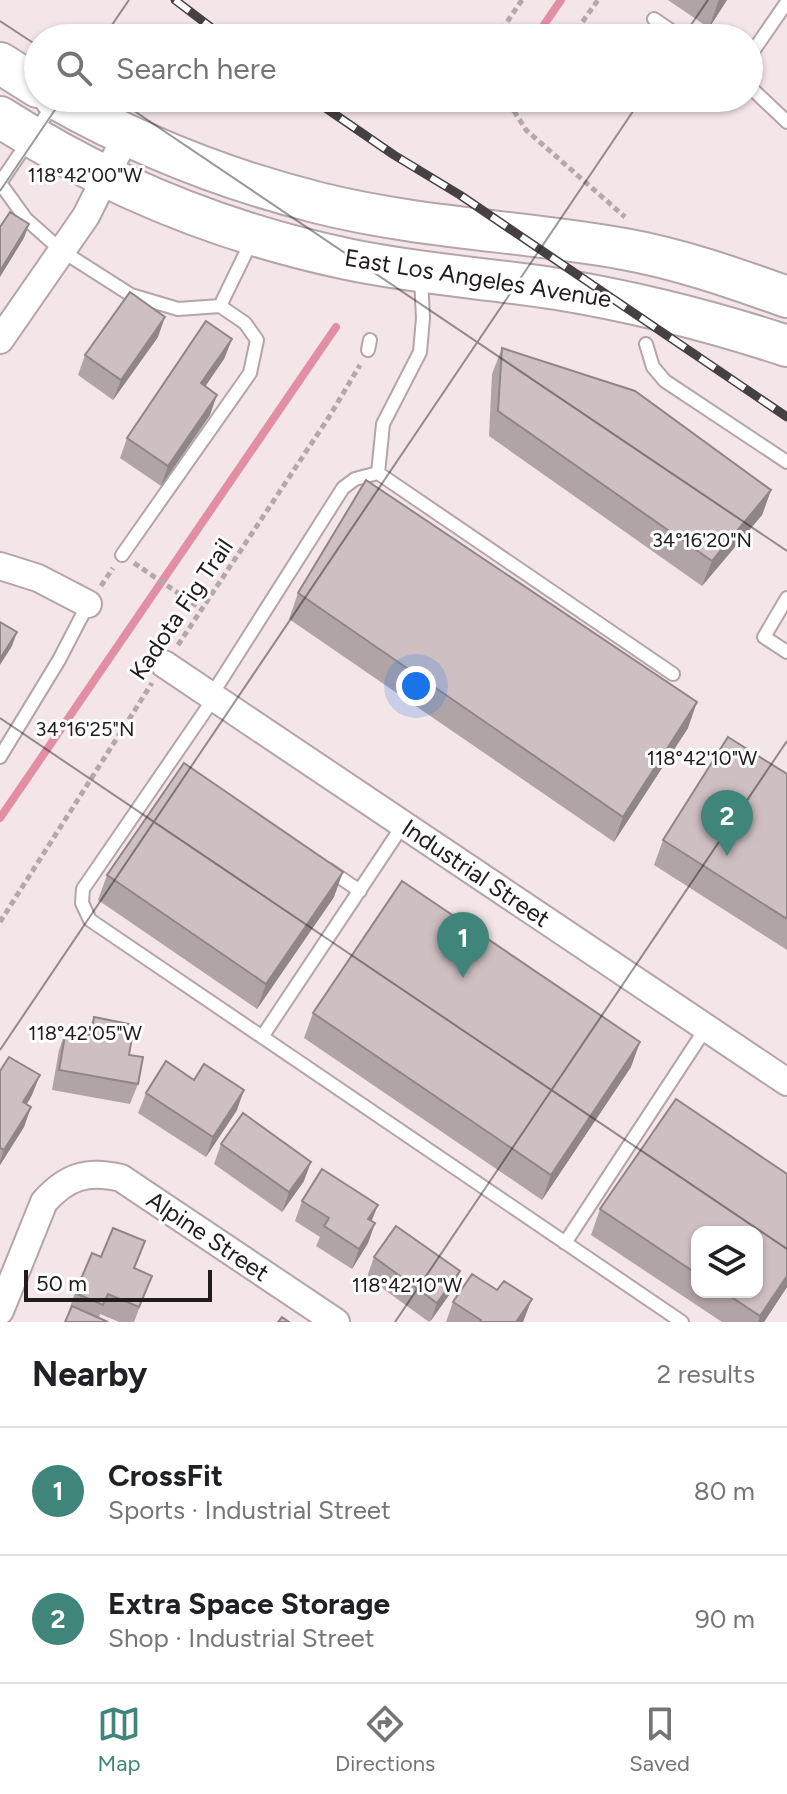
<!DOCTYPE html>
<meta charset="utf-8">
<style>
:root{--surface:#fff;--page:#f2f2f2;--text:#202124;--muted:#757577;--line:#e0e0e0;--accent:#40857a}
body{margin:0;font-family:Figtree,sans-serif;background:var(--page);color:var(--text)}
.controls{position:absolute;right:24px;bottom:24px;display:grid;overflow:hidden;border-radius:16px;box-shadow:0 2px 6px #0004}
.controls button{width:72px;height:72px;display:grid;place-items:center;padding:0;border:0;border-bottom:2px solid var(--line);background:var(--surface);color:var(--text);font:40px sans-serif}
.scale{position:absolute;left:24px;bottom:20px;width:188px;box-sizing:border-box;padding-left:8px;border:4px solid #201b1c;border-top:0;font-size:22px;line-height:28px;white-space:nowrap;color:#201b1c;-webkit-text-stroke:6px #fff;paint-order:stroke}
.you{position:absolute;left:416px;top:686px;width:28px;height:28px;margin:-20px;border:6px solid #fff;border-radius:50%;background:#1a73e8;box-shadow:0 0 0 12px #1a73e833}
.badge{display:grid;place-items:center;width:52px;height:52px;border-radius:50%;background:var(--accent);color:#fff;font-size:26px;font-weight:700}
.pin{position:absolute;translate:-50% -66px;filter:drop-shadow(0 2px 4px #0008)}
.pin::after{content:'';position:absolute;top:42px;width:28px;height:24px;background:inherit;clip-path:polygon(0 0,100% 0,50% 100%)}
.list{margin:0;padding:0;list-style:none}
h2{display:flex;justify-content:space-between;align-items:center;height:104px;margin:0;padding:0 32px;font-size:34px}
h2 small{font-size:26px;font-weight:400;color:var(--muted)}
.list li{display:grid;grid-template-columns:52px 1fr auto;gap:24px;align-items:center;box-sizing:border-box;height:128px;padding:0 32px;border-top:2px solid var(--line)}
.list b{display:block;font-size:30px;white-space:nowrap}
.list p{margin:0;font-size:26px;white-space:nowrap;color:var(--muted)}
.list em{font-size:26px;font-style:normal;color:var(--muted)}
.icon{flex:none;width:44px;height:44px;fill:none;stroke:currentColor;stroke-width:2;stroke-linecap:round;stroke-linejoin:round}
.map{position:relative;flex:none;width:787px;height:1322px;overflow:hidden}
.search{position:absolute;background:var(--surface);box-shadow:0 2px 6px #0004;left:24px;right:24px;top:24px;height:88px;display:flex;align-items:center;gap:20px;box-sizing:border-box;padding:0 28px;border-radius:44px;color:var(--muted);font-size:30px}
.sheet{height:360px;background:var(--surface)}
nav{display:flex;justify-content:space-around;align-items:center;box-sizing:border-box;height:112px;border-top:2px solid var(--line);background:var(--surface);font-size:22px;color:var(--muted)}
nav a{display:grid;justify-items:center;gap:4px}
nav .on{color:var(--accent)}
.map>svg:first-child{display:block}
</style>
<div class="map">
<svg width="787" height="1322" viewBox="0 0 787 1322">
<rect width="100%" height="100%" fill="#f4e5e8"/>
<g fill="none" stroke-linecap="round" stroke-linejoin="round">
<path stroke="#e28ea5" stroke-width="8" d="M535,38l26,-38
M0,818l336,-491"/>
<defs>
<path id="lane" d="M654,19l28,19
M749,57l38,-55
M749,86l38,36
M0,183l26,36 36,32 69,44 47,14 42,-3 33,-68
M0,183l53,-78
M646,344l7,23 12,14 122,81
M368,350l2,-10
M378,473l5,-49 37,-72 3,-34 -2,-41
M122,555l128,-182 7,-33 -12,-17 -25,-17
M787,598l-23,39 23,15
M211,696l132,-208 12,-9 23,-6 295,201
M214,698l-131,191 -1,14 8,17 592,402
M0,757l59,-97 29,-56
M329,870l31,21
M262,1037l141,-212
M565,1243l141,-215"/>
<path id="street" d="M0,340l86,-124 41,-82
M0,566l38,12 50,26
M164,664l623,418
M0,1311l44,-109c23,-26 44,-32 77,-24l215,144"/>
<path id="primary" d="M0,63l38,24
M55,98c83,47 172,82 264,105 100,25 204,28 305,46 56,10 110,29 163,48
M0,117c106,68 224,116 347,142 70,15 140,19 210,30 79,13 154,32 230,57"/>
</defs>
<use href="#lane" stroke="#b3a5a8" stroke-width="16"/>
<use href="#street" stroke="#b3a5a8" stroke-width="30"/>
<use href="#primary" stroke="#b3a5a8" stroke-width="44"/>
<path stroke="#b4a8aa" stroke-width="5" stroke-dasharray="6 4" stroke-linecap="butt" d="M496,38l26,-38
M571,38l27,-38
M497,98l17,13 10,-13
M514,111l12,19 99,87
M134,563l69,47
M101,586l12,-18
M178,645l151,-228 31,-52
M0,922l152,-239"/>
<use href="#lane" stroke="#fff" stroke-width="12"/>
<use href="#street" stroke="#fff" stroke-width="26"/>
<use href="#primary" stroke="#fff" stroke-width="40"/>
<defs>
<path id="rail" d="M175,0l50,38
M311,98l83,57 66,40 327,222"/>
</defs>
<use href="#rail" stroke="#474042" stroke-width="9"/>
<use href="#rail" stroke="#fff" stroke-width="6" stroke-dasharray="18" stroke-linecap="butt"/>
</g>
<path fill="#b1a4a7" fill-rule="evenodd" d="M668,0h59l-18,28z
M158,337l-45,63 -35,-25 7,-20z
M232,339l-8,20 -19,27 5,29 -49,71 -41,-28 7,-20z
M502,348l269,142 -9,25 -60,71 -213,-150 3,-62z
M298,593l390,135 -74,114 -325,-223z
M787,774v176l-133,-85 9,-25z
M107,875l227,22 -77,112 -159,-109z
M313,1013l318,54 -89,133 -238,-162z
M94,1017l35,38 9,29 -8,20 -78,-14 7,-40 7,-20 22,4z
M0,1071l32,24 -5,9 4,3 -7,20 -24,38z
M146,1093l91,17 -31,47 -68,-44z
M221,1144l83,37 -22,31 -68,-48z
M787,1174v113l-23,35h-42l-131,-87 9,-26zM697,1232l60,60h-60z
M302,1201l70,20 3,2 -7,20 -16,26 -36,-23 4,-9 -25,-16z
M101,1257l34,11 17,8 -18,46h-15l-19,-8 -1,4 -31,-5 7,-20z
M374,1257l86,14 -8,20 -23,31 -62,-45z
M453,1302l71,17 -1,3h-77z"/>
<path fill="#908688" d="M719,0h8l-18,28 9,-26z
M29,224l-5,14 -24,39v-6z
M165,317l-7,20 -45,63 8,-20z
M232,339l-8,20 -30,44 7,-20z
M217,395l-7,20 -49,71 7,-20z
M771,490l-9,25 -60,71 10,-25z
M17,632l-5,14 -12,19v-6z
M697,702l-9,26 -74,114 9,-25z
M343,872l-9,25 -77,112 9,-25z
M640,1042l-9,25 -89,133 9,-25z
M40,1075l-8,20 -16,27 7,-20z
M244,1090l-7,20 -31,47 7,-20z
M31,1107l-7,20 -24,38v-4l4,-11z
M311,1162l-7,19 -22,31 7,-20z
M378,1205l-8,20 -2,-6z
M375,1223l-7,20 -16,26 7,-20z
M460,1271l-8,20 -22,31 7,-19z
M787,1276v11l-23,35h-6l2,-6z
M532,1299l-9,23h-7z"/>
<path fill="#cebfc2" stroke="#908688" stroke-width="2" d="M10,212l19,12 -29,47v-44z
M130,292l35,25 -44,63 -36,-25z
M206,321l26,18 -31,44 16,12 -49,71 -41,-28z
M502,348l133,43 136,99 -59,71 -214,-150z
M366,480l331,222 -74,115 -325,-224z
M0,622l17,10 -17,27z
M728,737l59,37v145l-124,-79z
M184,763l159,109 -77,112 -159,-109z
M402,881l238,161 -89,133 -238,-162z
M94,1017l40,8 -5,30 14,2 -5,27 -79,-14 7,-40 25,5z
M9,1057l31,18 -17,27 8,5 -27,43 -4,-2v-77z
M166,1061l28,19 10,-16 40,26 -31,47 -67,-44z
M676,1099l111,75v102l-27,40 -36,-24h33v-60h-60v42l-97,-65z
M243,1113l68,49 -22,30 -68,-48z
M322,1169l56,36 -10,14 7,4 -16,26 -35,-23 5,-8 -27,-17z
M396,1226l64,45 -23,32 -63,-46z
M113,1228l32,13 -11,27 18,8 -13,31 -31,-13 -5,11 -28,-12 17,-40 9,4z
M472,1274l25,16 7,-9 28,18 -16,23h-36l1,-2 -28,-18z
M72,1306l36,16h-43z
M282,1317l7,5h-11z"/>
<path fill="none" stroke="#201b1c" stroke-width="2" stroke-opacity="0.45" d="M0,21l38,25M103,38l26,-38M682,38l26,-38M115,98l672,453M0,191l63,-93M0,718l787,531M0,1050l642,-952M395,1322l392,-581"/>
<g text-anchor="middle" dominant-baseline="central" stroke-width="6" stroke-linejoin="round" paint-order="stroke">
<g font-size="24" fill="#201b1c" stroke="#fff">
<text transform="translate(478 278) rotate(9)">East Los Angeles Avenue</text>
<text transform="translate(181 609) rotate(-56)">Kadota Fig Trail</text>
<text transform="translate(476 873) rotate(34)">Industrial Street</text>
<text transform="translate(208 1236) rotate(34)">Alpine Street</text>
</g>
</g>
<g font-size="20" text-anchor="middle" fill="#201b1c" stroke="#fff" stroke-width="6" stroke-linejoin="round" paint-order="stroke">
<text x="85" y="182">118°42'00"W</text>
<text x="702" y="547">34°16'20"N</text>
<text x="85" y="736">34°16'25"N</text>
<text x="702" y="765">118°42'10"W</text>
<text x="85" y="1040">118°42'05"W</text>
<text x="407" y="1292">118°42'10"W</text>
</g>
</svg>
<div class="controls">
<button><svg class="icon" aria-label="layers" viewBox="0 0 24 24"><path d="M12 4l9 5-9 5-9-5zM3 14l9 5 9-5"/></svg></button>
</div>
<div class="scale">50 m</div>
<div class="you"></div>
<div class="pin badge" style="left:463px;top:978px">1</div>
<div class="pin badge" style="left:727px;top:856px">2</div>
<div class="search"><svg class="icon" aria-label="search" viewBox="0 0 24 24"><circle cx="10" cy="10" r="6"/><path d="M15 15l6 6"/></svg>Search here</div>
</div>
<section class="sheet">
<h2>Nearby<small>2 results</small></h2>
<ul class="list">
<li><span class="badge">1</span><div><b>CrossFit</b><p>Sports · Industrial Street</p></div><em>80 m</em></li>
<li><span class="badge">2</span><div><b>Extra Space Storage</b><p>Shop · Industrial Street</p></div><em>90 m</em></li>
</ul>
</section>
<nav>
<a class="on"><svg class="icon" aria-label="map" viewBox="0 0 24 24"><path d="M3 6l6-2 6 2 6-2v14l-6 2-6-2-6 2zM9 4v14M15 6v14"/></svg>Map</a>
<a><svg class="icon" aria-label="directions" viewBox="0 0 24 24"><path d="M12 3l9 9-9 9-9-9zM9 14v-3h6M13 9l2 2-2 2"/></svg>Directions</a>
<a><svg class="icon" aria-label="saved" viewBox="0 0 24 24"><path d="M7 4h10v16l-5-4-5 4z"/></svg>Saved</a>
</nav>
